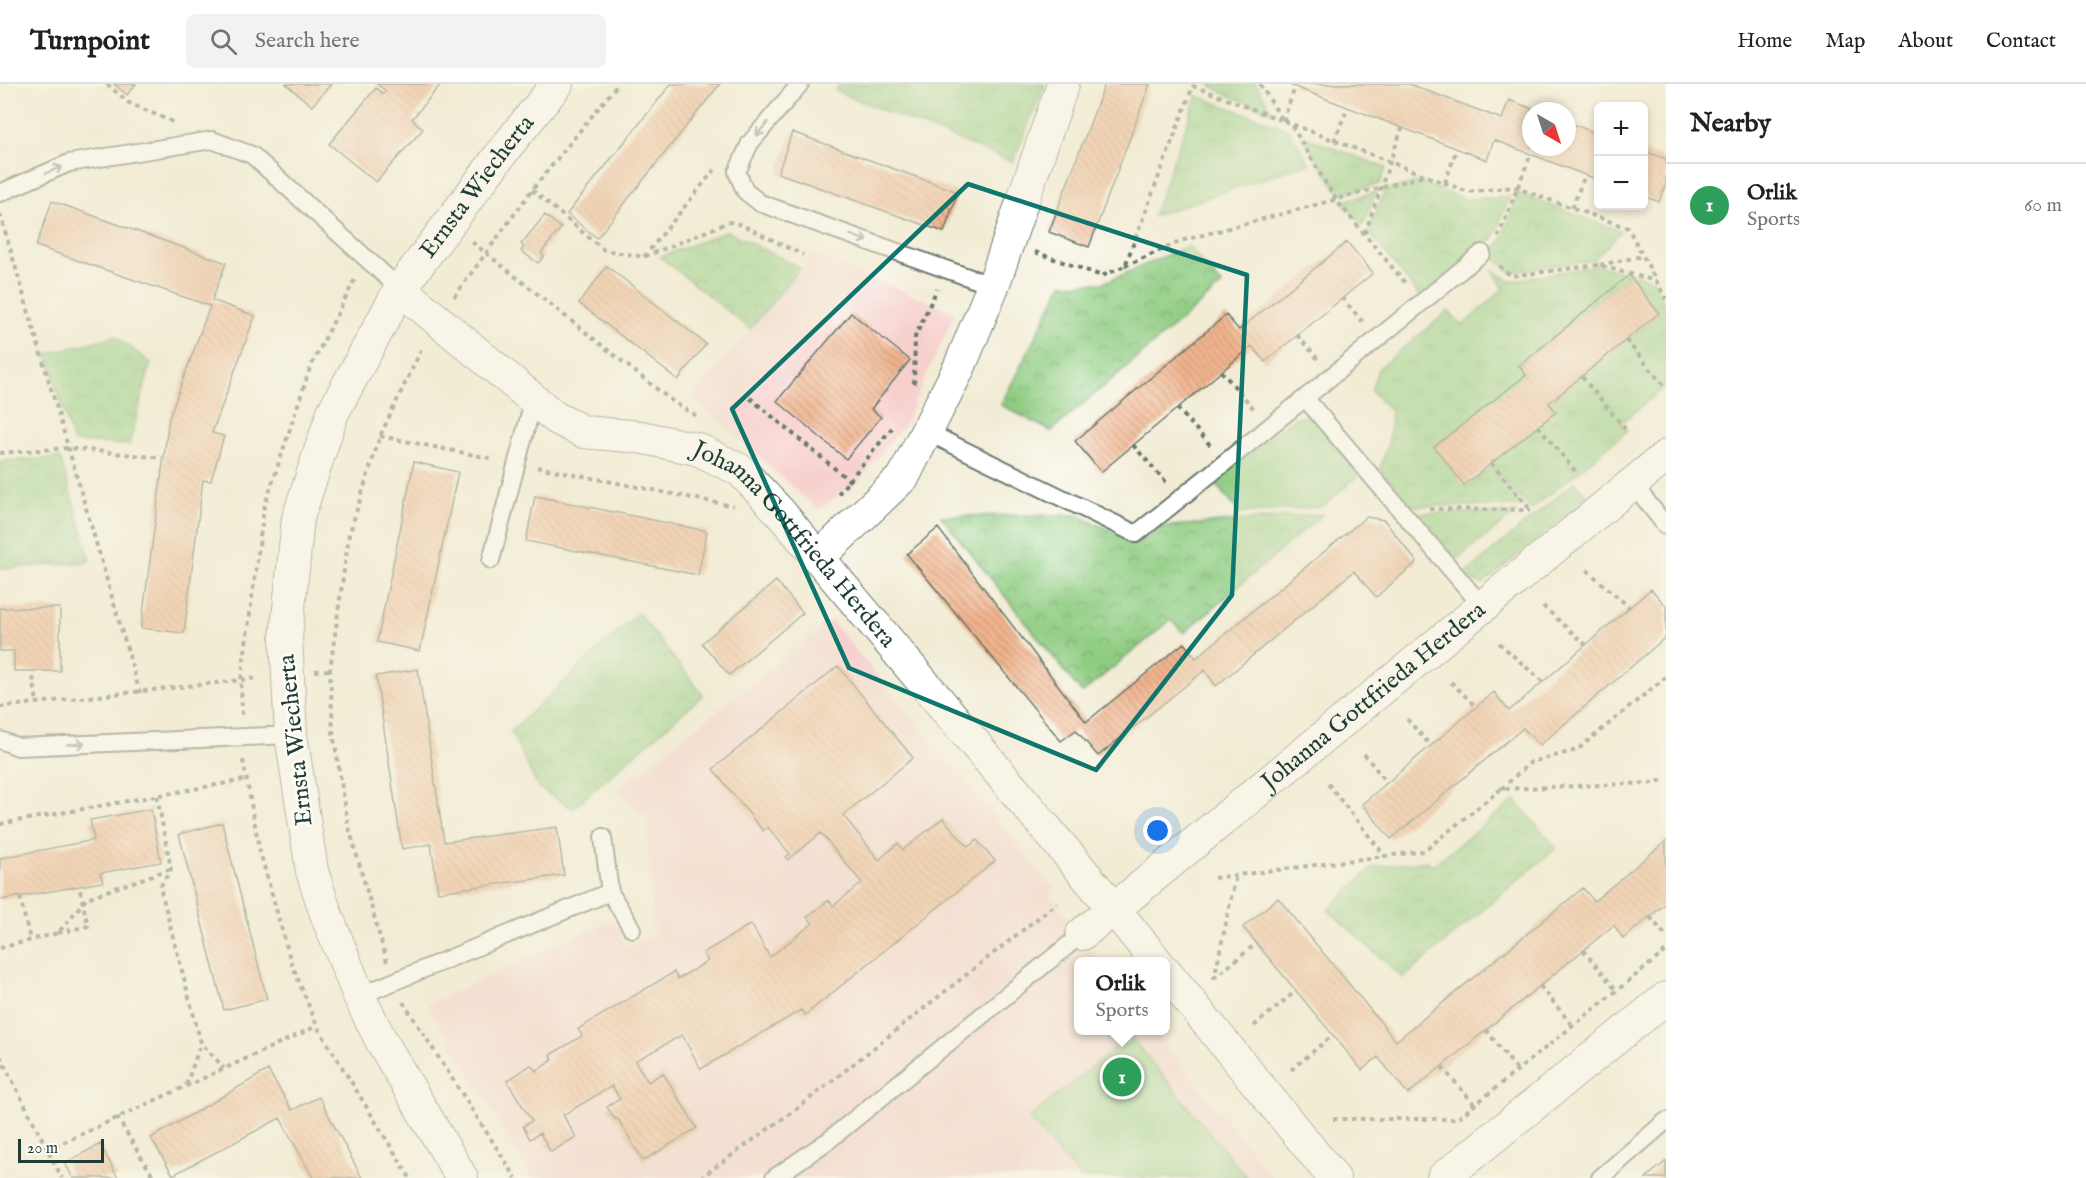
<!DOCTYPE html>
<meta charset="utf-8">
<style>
:root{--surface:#fff;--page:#f2f2f2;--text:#202124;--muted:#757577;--line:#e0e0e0;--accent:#1a73e8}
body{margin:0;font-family:"IM FELL English",serif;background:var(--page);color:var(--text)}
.controls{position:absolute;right:18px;top:18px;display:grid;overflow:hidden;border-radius:9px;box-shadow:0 3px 9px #0003}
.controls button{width:54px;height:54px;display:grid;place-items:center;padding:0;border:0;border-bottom:2px solid var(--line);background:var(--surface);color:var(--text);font:30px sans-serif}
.compass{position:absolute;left:1522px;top:18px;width:54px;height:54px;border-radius:50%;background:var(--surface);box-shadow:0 3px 9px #0003;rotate:141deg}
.scale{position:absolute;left:18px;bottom:15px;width:86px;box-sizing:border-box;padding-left:6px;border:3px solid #1f3d34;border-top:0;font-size:16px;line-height:21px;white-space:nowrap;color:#1f3d34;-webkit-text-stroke:4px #fdfcf7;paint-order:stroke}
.you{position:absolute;left:1158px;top:747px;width:21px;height:21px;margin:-15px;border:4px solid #fff;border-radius:50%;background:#1a73e8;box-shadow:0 0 0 9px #1a73e833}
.badge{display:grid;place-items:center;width:39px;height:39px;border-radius:50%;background:var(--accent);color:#fff;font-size:20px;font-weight:700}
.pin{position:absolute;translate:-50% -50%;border:3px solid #fff;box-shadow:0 2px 6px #0006}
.popup{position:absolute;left:1074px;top:873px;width:96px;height:78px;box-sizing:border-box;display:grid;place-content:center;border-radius:9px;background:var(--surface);filter:drop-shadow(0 2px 4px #0005);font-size:20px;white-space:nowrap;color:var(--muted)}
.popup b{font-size:22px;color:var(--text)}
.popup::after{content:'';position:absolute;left:50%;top:100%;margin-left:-12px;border:12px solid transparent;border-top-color:var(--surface)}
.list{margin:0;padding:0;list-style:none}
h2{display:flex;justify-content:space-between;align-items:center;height:78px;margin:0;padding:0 24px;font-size:26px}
h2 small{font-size:20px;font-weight:400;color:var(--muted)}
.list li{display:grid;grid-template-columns:39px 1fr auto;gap:18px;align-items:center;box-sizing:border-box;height:84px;padding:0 24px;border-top:2px solid var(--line)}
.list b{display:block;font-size:22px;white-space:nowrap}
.list p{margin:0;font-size:20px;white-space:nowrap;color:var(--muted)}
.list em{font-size:20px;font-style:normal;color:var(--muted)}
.icon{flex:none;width:33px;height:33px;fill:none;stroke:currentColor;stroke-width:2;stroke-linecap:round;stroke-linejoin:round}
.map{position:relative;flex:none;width:1666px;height:1094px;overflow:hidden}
header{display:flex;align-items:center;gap:36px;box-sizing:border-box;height:84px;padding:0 30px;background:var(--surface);border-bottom:2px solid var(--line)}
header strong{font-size:28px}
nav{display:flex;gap:33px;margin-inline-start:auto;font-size:21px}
.search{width:420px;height:54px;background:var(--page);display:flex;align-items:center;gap:15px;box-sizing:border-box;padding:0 21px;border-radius:9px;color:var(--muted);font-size:22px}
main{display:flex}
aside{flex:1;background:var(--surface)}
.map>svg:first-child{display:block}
</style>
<header>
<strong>Turnpoint</strong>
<div class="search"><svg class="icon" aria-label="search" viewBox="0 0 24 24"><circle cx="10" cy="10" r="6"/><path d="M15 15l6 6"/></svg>Search here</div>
<nav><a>Home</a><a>Map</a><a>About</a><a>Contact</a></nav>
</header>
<main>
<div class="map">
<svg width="1666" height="1094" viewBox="0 0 1666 1094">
<defs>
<pattern id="grass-tufts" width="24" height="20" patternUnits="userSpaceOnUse" patternTransform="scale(1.5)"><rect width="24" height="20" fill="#90cd83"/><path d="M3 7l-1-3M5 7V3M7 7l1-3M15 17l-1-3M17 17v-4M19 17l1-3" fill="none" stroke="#75a86c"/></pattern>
<pattern id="park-crowns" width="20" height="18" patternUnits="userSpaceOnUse" patternTransform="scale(1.5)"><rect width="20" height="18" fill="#90cd83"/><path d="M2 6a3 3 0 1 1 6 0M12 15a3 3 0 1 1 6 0" fill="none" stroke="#75a86c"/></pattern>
<pattern id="building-back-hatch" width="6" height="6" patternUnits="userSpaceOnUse" patternTransform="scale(1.5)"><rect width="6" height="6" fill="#f2b58e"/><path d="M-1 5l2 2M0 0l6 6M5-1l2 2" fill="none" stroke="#c39475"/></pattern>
</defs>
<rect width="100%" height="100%" fill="#fdfcf7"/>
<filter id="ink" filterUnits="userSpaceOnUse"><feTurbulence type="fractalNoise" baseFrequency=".0167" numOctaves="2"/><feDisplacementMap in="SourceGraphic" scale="12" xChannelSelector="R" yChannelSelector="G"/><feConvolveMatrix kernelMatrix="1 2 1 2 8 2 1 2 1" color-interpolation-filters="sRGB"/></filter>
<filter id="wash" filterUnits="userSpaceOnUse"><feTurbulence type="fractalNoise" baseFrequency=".008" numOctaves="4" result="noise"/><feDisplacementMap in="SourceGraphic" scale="24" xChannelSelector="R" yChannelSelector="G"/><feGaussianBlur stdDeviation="1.35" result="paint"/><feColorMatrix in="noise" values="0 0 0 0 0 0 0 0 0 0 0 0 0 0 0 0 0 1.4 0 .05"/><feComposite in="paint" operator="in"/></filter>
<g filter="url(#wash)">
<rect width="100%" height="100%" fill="#f2ecd5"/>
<path fill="#f7d0ce" d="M815,170l140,59 -51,112 -47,57 -39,28 -126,-113z
M831,536l223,268 -5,5 41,52 8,16 -20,1v68l76,1 120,147h-742l-105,-174 187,-85 13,27 26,-11 -7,-115 -28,-31z"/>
<path fill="url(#grass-tufts)" stroke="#58855c" stroke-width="1.5" d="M1209,0h47l16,28 -49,-19z
M1197,12l91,33 21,34 -156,53z
M1302,52l84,32 -6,16 -40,10z
M1376,108l-13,33 -21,-23z
M1598,181l55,15 13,27v79l-45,37 6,8 -96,79 -40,-47 58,-60 110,-90 -31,-37 -109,89 7,10 -74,94 15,18 24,-20 32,39h-115l-28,-38 9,-28 2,-29 -20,-20 7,-22 70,-58 14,15 42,-38 -12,-18 18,11z
M1575,398l13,15 -105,87 -13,-4 -5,-6z
M1415,429h101l-62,48z"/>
<path fill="url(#park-crowns)" stroke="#58855c" stroke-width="1.5" d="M840,0h205l-32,78 -178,-71z
M1420,98l45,17 44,-2 -15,40 -73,61 -52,-66 15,-41z
M1518,109l103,38 -27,29 -83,12 -23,-19 13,-11z
M727,147l73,37 -50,61 -90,-72z
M1188,162l34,39 -171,146 -50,-26 61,-121 41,-1z
M115,252l36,27 -22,82 -56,-3 -26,-88z
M60,374l30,100 -2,4 -88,7v-108z
M1323,430l-139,119 -13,-13 -89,73 -141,-177 136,-1 61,28 22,-16z
M638,529l65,82 -130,113 -35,-20 -27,-57z
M1515,716l41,48 -153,130 -75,-68 45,-43 55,-6 5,4z"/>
<path fill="#90cd83" stroke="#58855c" stroke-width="1.5" d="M1303,332l10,1 48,56 -39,34 -82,6 -27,-32 80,-62z
M1130,952l117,142h-167l-51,-60z"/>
<g id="blocks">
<path fill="url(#building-back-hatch)" d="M114,0h22l-9,11z
M286,0h45l-19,22z
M377,0h64l-29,35 11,10 -47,53 -47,-38 47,-56 7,6 3,-3z
M671,0h49l-123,154 -30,-24z
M1105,0h45l-61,163 -40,-15z
M1287,0h122l93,35 7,-19 29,11h-7v36h36v-25l31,12v46l-104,-40 -7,20z
M792,48l166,60 -14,40 -166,-59z
M1644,67l22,8v25l-7,18 -15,-6z
M52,117l174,62 -14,37 43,16 -43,117 12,3 -13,45 -8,-1 -19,153 -43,-5 28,-210 41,-112 -174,-60z
M545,131l16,13 -20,25 3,3 -6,7 -17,-12 3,-4 -3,-3z
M1347,158l26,31 -108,89 -13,-16 -151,126 -26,-31 151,-126 13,15z
M607,182l99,78 -28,36 -99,-77z
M1629,191l30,38 -110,90 7,9 -92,73 -30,-38 92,-72 -7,-9z
M851,229l59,47 -39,49 10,8 -35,42 -69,-58z
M414,378l44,10 -38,179 -43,-9z
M535,412l172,35 -9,44 -172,-34z
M1366,433l18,3 33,42 -41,35 -22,-26 -138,115 -11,-16 -107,86 -22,-26 -15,11 -154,-187 31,-26 148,194 98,-79 12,15z
M776,497l27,32 -74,62 -27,-32z
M1651,505l15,17v31l-126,108 -17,-17 -132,111 -29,-35 132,-112 15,19z
M0,524h60v63h-46v-20h-14z
M838,582l75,92 -70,57 36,45 19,-17 5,7 40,-32 25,29 9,-7 18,21 -190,154 -4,-5 -100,59 -19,-34 -47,26 13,21 15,-9 34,55 -54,33 -25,-42h-3l-8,-12 13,-8 -8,-13 -49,29 13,22 -25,15 -11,-19 -10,6 -7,-13 9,-5 -25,-40 24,-16 5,6 17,-11 -3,-5 32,-19 -4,-7 96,-57 4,7 30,-18 -5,-8 48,-29 19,33 43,-34 -6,-6 22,-17 4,6 29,-23 -41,-50 -33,27 -2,-3 4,-3 -22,-27 -5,4 -50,-62z
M418,585l26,173 113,-15 7,48 -126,17 -7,-48 -29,5 -26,-173z
M151,725l10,53 -61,11 3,9 -103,18v-42l94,-18 -4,-20z
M222,739l45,176 -43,11 -45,-176z
M1666,757v62l-43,36 -9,-14 -206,169 -30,-37 -16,13 -119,-143 35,-29 118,143 187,-153 11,13z
M268,986l24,40 27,-13 43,81h-49l-33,-60 -107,57 -22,-37z
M100,1060l18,34h-45l-8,-15z
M1666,1077v17h-20z"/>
</g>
</g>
<g filter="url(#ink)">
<use href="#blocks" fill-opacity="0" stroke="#697a6c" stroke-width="1.5"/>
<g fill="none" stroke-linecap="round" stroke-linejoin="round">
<defs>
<path id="lane" d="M800,0l-50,59 -13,29 8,19 15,12 233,83
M0,109l69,-30 143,-23 40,15 148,134
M1305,314l177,-145
M927,348l209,102 169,-136 178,209
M1633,400l33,42
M491,476l42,-158
M0,656l18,7 273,-12
M603,753l7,55
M359,912l251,-104 22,37
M774,1094l55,-38 253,-206
M1600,1094l66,-57"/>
<g id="street">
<path id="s1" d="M400,205l156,129 28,14 56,5 57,12 43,21 39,41 335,398 -32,25"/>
<path d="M818,474l86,-82 15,-30 40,-78 34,-82 70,-202"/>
<path id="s2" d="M1157,878l-43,-53 552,-453"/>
<path d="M1166,888l168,206"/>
<path id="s3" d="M462,1094l-80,-136 -23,-46 -33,-82 -14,-43 -21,-136 -5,-97 12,-120 35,-106 67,-123 107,-143 50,-62"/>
<path d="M1443,1094l223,-180"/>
</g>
</defs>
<use href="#lane" stroke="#697a6c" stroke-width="20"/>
<use href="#street" stroke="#697a6c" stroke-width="34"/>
<path stroke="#697a6c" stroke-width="4" stroke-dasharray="4.5 4.5" stroke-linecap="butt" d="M107,0l22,19 44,19
M1260,0l23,37
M1283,37l12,-34
M1292,42l44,74 71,85
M1334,57l14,-34
M1445,99l12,-35
M532,106l72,60 40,7 85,-35 13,3 61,30
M1572,124l13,-33
M0,130l140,479
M1365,149l37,-105
M1498,153l33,-83
M472,158l200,159 24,15
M1035,168l67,24 23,-10 68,-180 275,106 46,-5 114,41 38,71
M644,173l71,-88
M1600,181l43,-9
M1125,182l59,-26 240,-64
M1499,182l12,10 87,-11 58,16
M454,213l78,-107 86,-106
M1342,214l21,24
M1297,251l21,24
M1626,256l40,48
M1221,287l34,39
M1582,293l45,54
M914,300l1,-47 22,-48
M750,314l101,84
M1177,324l34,38
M1538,342l38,46
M380,352l114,23
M1133,361l33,37
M0,369l68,-5 94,10
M1491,379l39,46
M537,383l196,39
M838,410l54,-66
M1429,425l102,1
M1587,486l43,38
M1543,522l43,39
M1499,559l44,39
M315,587l15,-1
M33,593l4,26
M1666,593l-89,73 -46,12 -30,27 151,-6 14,-4
M1451,598l25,25
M0,623l259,-29
M242,631l-1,-34 23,-173 46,-140 46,-91
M1407,635l24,27
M1364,670l23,29
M243,676l17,92 31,110 26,64 93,152
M1328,700l57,72
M157,712l14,73 -11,18 41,156 23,25
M0,740l244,-44
M1214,794l210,-27 77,-62
M20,813l10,43
M1650,833l16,19
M58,849l30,-7 -9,-40
M0,864l58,-15 29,-35 83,-29
M1583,866l34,41
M387,878l-39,-138 -15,-92 -3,-62 19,-135 31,-99 43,-90
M1214,894l43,-35
M1214,895l22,-104
M1540,902l33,40
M403,918l113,176
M1254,942l42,-35
M1486,946l32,41
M0,972l62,122
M1442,983l33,38
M1291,986l42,-35
M186,1001l15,-42
M117,1033l37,61
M1333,1035h124l209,-168
M47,1066l270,-124
M700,1094l99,-71 258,-204"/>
<use href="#lane" stroke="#fff" stroke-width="16"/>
<use href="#street" stroke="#fff" stroke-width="32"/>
</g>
<defs><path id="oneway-shaft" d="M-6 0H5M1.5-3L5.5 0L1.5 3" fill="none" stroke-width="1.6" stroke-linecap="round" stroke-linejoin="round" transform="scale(1.5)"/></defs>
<g stroke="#8f9e9a">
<use href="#oneway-shaft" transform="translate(762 45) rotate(130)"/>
<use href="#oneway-shaft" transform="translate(54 86) rotate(-23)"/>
<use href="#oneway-shaft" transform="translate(859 154) rotate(20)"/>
<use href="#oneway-shaft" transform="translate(76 660) rotate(-3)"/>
</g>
</g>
<path d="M0 0H1666V1094H0ZM968,100l279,91 -15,320 -136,175 -247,-102 -117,-259z" fill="#f2ecd5" fill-opacity=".55" fill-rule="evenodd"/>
<path fill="none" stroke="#0f766e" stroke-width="4.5" stroke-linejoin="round" d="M968,100l279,91 -15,320 -136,175 -247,-102 -117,-259z"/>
<g text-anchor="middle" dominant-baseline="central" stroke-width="5" stroke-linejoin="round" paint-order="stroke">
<g font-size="24" fill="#1f3d34" stroke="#fdfcf7">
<text stroke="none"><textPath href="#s3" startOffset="1078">Ernsta Wiecherta</textPath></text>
<text stroke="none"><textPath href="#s1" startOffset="486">Johanna Gottfrieda Herdera</textPath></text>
<text stroke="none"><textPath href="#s2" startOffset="404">Johanna Gottfrieda Herdera</textPath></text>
<text transform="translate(296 656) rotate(-96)">Ernsta Wiecherta</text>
</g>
</g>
</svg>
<div class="controls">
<button>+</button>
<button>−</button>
</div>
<svg class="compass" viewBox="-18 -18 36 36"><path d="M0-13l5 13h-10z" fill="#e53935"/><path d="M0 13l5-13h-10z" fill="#757577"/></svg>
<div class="scale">20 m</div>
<div class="you"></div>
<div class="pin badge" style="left:1122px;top:993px;background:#2e9e5b">1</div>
<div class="popup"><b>Orlik</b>Sports</div>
</div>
<aside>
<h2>Nearby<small></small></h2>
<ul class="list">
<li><span class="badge" style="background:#2e9e5b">1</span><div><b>Orlik</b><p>Sports</p></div><em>60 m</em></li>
</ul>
</aside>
</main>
